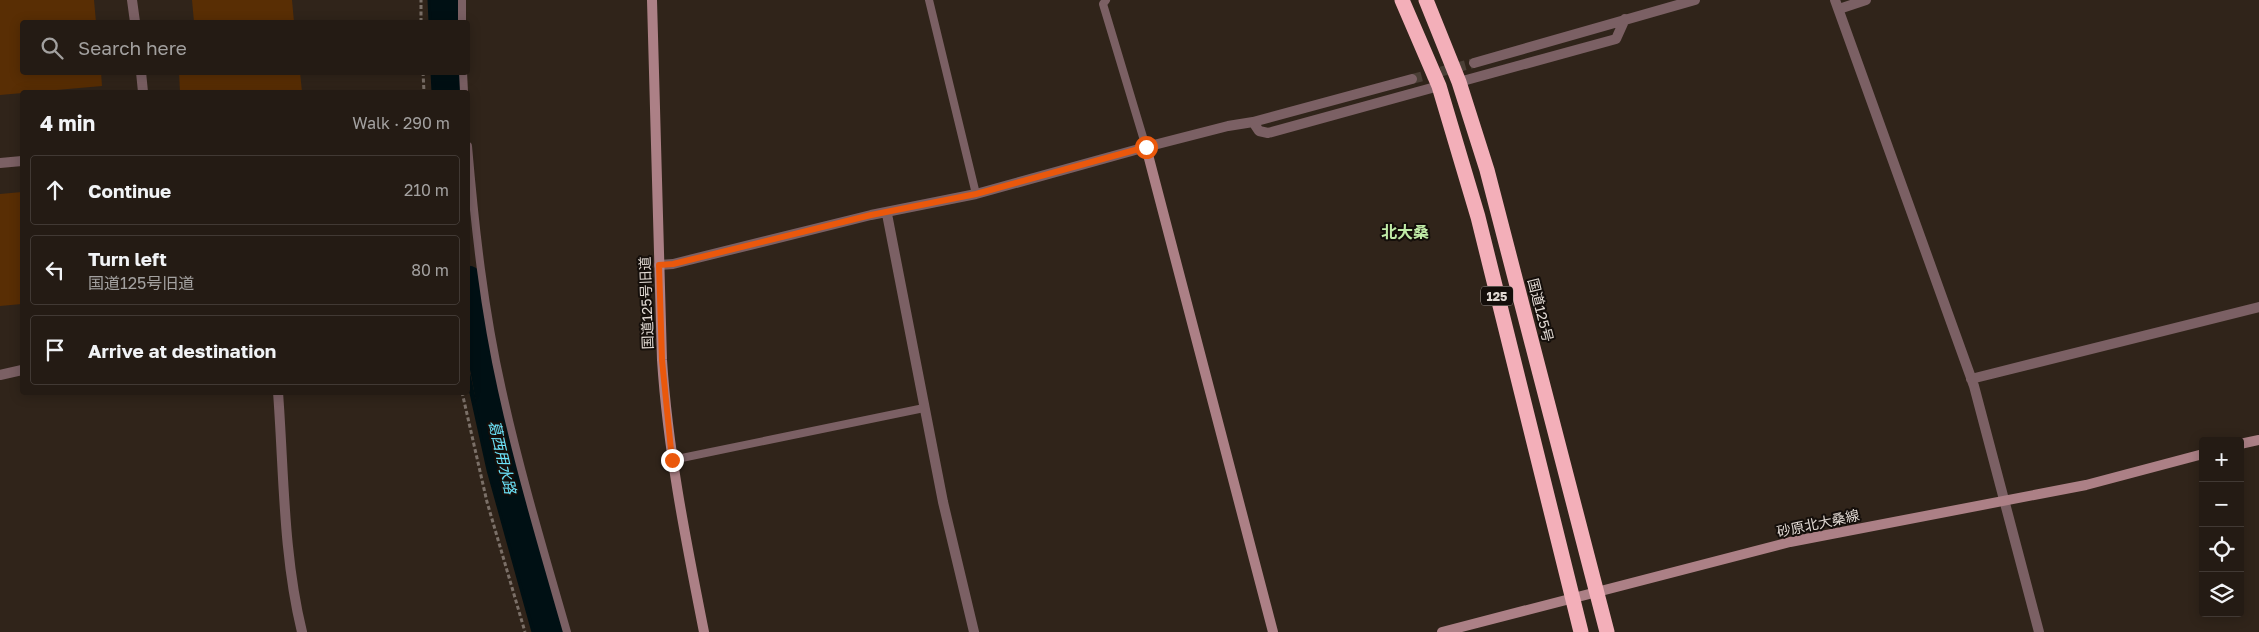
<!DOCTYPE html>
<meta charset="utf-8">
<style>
:root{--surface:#241b14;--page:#2c241d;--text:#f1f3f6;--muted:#a3a1a0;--line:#413934}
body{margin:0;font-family:"Golos Text","Noto Sans JP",sans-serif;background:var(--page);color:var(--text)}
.controls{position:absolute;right:15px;bottom:15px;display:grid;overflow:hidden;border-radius:5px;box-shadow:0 2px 12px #0003}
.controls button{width:45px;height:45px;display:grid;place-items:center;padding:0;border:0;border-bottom:1px solid var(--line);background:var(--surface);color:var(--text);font:25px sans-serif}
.stop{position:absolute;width:15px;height:15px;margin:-11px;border:4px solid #ea580c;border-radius:50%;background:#fff}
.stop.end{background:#ea580c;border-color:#fff;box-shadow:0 1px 5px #0008}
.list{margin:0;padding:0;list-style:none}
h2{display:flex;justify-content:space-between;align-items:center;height:65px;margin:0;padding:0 20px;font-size:21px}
h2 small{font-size:16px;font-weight:400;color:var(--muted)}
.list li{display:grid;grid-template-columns:32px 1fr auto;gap:15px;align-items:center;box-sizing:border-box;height:70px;margin:0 10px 10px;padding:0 10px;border:1px solid var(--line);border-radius:5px}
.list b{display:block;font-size:19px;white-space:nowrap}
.list p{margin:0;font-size:16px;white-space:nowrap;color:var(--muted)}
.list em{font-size:16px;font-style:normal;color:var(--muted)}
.icon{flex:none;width:28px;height:28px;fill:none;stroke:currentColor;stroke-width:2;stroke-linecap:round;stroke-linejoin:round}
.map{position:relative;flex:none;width:2259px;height:632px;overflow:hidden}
.search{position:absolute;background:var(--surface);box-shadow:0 2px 12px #0003;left:20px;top:20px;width:450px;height:55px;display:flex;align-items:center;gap:12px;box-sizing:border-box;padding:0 18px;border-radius:5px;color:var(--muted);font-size:19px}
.panel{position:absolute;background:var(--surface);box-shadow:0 2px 12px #0003;left:20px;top:90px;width:450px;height:305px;border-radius:5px}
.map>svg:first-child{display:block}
</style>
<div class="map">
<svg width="2259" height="632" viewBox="0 0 2259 632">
<rect width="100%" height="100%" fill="#30241a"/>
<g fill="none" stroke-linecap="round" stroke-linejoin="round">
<path stroke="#001014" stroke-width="5" d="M430,0l1,22
M433,72l1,20
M468,375l21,95 45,162"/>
<path stroke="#001014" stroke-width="29" d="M445,0l1,22
M449,72l1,20
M468,280l34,182 48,170"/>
</g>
<path fill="#592e04" d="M0,0h94l2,22h-74v50h79l1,14 -102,9z
M192,0h100l2,22h-100z
M179,72h121l2,20h-122z
M22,192v112l-22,2v-112z"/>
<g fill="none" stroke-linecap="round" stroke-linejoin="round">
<path stroke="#4b3f36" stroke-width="10" stroke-dasharray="10 5" stroke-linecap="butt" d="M1412,79l62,-16"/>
<path stroke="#7b7068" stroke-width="3" stroke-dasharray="4 2.5" stroke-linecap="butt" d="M421,22v-22
M423,72l1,20
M462,392l25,110 38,130"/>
<path stroke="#7b6064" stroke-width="8" d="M462,0v22
M929,0l47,194
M1106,0l-3,4 43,143
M463,72l1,20
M468,146c7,82 16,164 34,244 18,82 42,162 65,242
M672,460l252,-52"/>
<path stroke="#7b6064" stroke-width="10" d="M132,0l3,22
M1835,0l139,386 65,246
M1839,9l27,-9
M1474,63l221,-63
M141,72l2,20
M1459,82l157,-43 9,-20
M1253,122l6,9 9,2 171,-47
M0,163l22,-2
M887,214l56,288 31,130
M659,265l14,-1 198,-49 105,-21 170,-47 82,-21 25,-4 159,-43
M0,375l22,-5
M1971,379l288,-72
M278,392c6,80 5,163 24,240"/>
<path stroke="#ac8086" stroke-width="10" d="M652,0l10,360c6,92 24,181 42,272
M1146,147l127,485
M2240,444l19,-4
M1442,632l348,-90 296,-57 117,-31"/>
<path stroke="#f3afb9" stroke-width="15" d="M1402,0l37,86 39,131 103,415
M1426,0l33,82 28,88 120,462"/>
</g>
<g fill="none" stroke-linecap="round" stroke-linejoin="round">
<path stroke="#ea580c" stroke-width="6" d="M672,460l-10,-100 -3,-95 14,-1 198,-49 105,-21 170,-47"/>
</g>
<g text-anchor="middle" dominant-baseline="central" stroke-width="4" stroke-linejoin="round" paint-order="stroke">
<rect fill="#140e0a" stroke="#a49c97" stroke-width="1" x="1481" y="286.5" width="32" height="19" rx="4"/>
<g font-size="12" font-weight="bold" fill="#e1d9d3">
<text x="1497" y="296">125</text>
</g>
<g font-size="14" fill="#e1d9d3" stroke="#140e0a">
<text transform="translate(646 303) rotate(-92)">国道125号旧道</text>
<text transform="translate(1541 310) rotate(76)">国道125号</text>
<text transform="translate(1818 523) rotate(-12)">砂原北大桑線</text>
</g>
<g font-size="15" font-style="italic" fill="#6ce2f8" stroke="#140e0a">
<text transform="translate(503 457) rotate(77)">葛西用水路</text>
</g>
<g font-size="16" font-weight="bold" fill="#c0eba7" stroke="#140e0a">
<text x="1405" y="232">北大桑</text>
</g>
</g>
</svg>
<div class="controls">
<button>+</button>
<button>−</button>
<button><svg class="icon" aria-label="locate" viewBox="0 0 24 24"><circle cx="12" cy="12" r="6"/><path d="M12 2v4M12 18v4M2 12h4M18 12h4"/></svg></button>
<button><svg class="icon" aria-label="layers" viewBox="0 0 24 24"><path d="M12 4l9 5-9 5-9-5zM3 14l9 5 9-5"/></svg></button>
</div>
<div class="stop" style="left:1146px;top:147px"></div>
<div class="stop end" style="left:672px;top:460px"></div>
<div class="search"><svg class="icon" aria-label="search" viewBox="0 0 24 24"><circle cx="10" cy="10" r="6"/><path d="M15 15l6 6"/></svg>Search here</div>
<section class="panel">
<h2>4 min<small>Walk · 290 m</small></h2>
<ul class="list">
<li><svg class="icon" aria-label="ahead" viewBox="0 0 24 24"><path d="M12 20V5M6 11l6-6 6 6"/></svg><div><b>Continue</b></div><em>210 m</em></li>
<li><svg class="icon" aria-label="left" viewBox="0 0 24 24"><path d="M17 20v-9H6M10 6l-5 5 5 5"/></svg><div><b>Turn left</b><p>国道125号旧道</p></div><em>80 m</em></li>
<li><svg class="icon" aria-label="arrive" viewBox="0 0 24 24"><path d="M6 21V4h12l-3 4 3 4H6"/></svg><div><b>Arrive at destination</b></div></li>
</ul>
</section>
</div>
